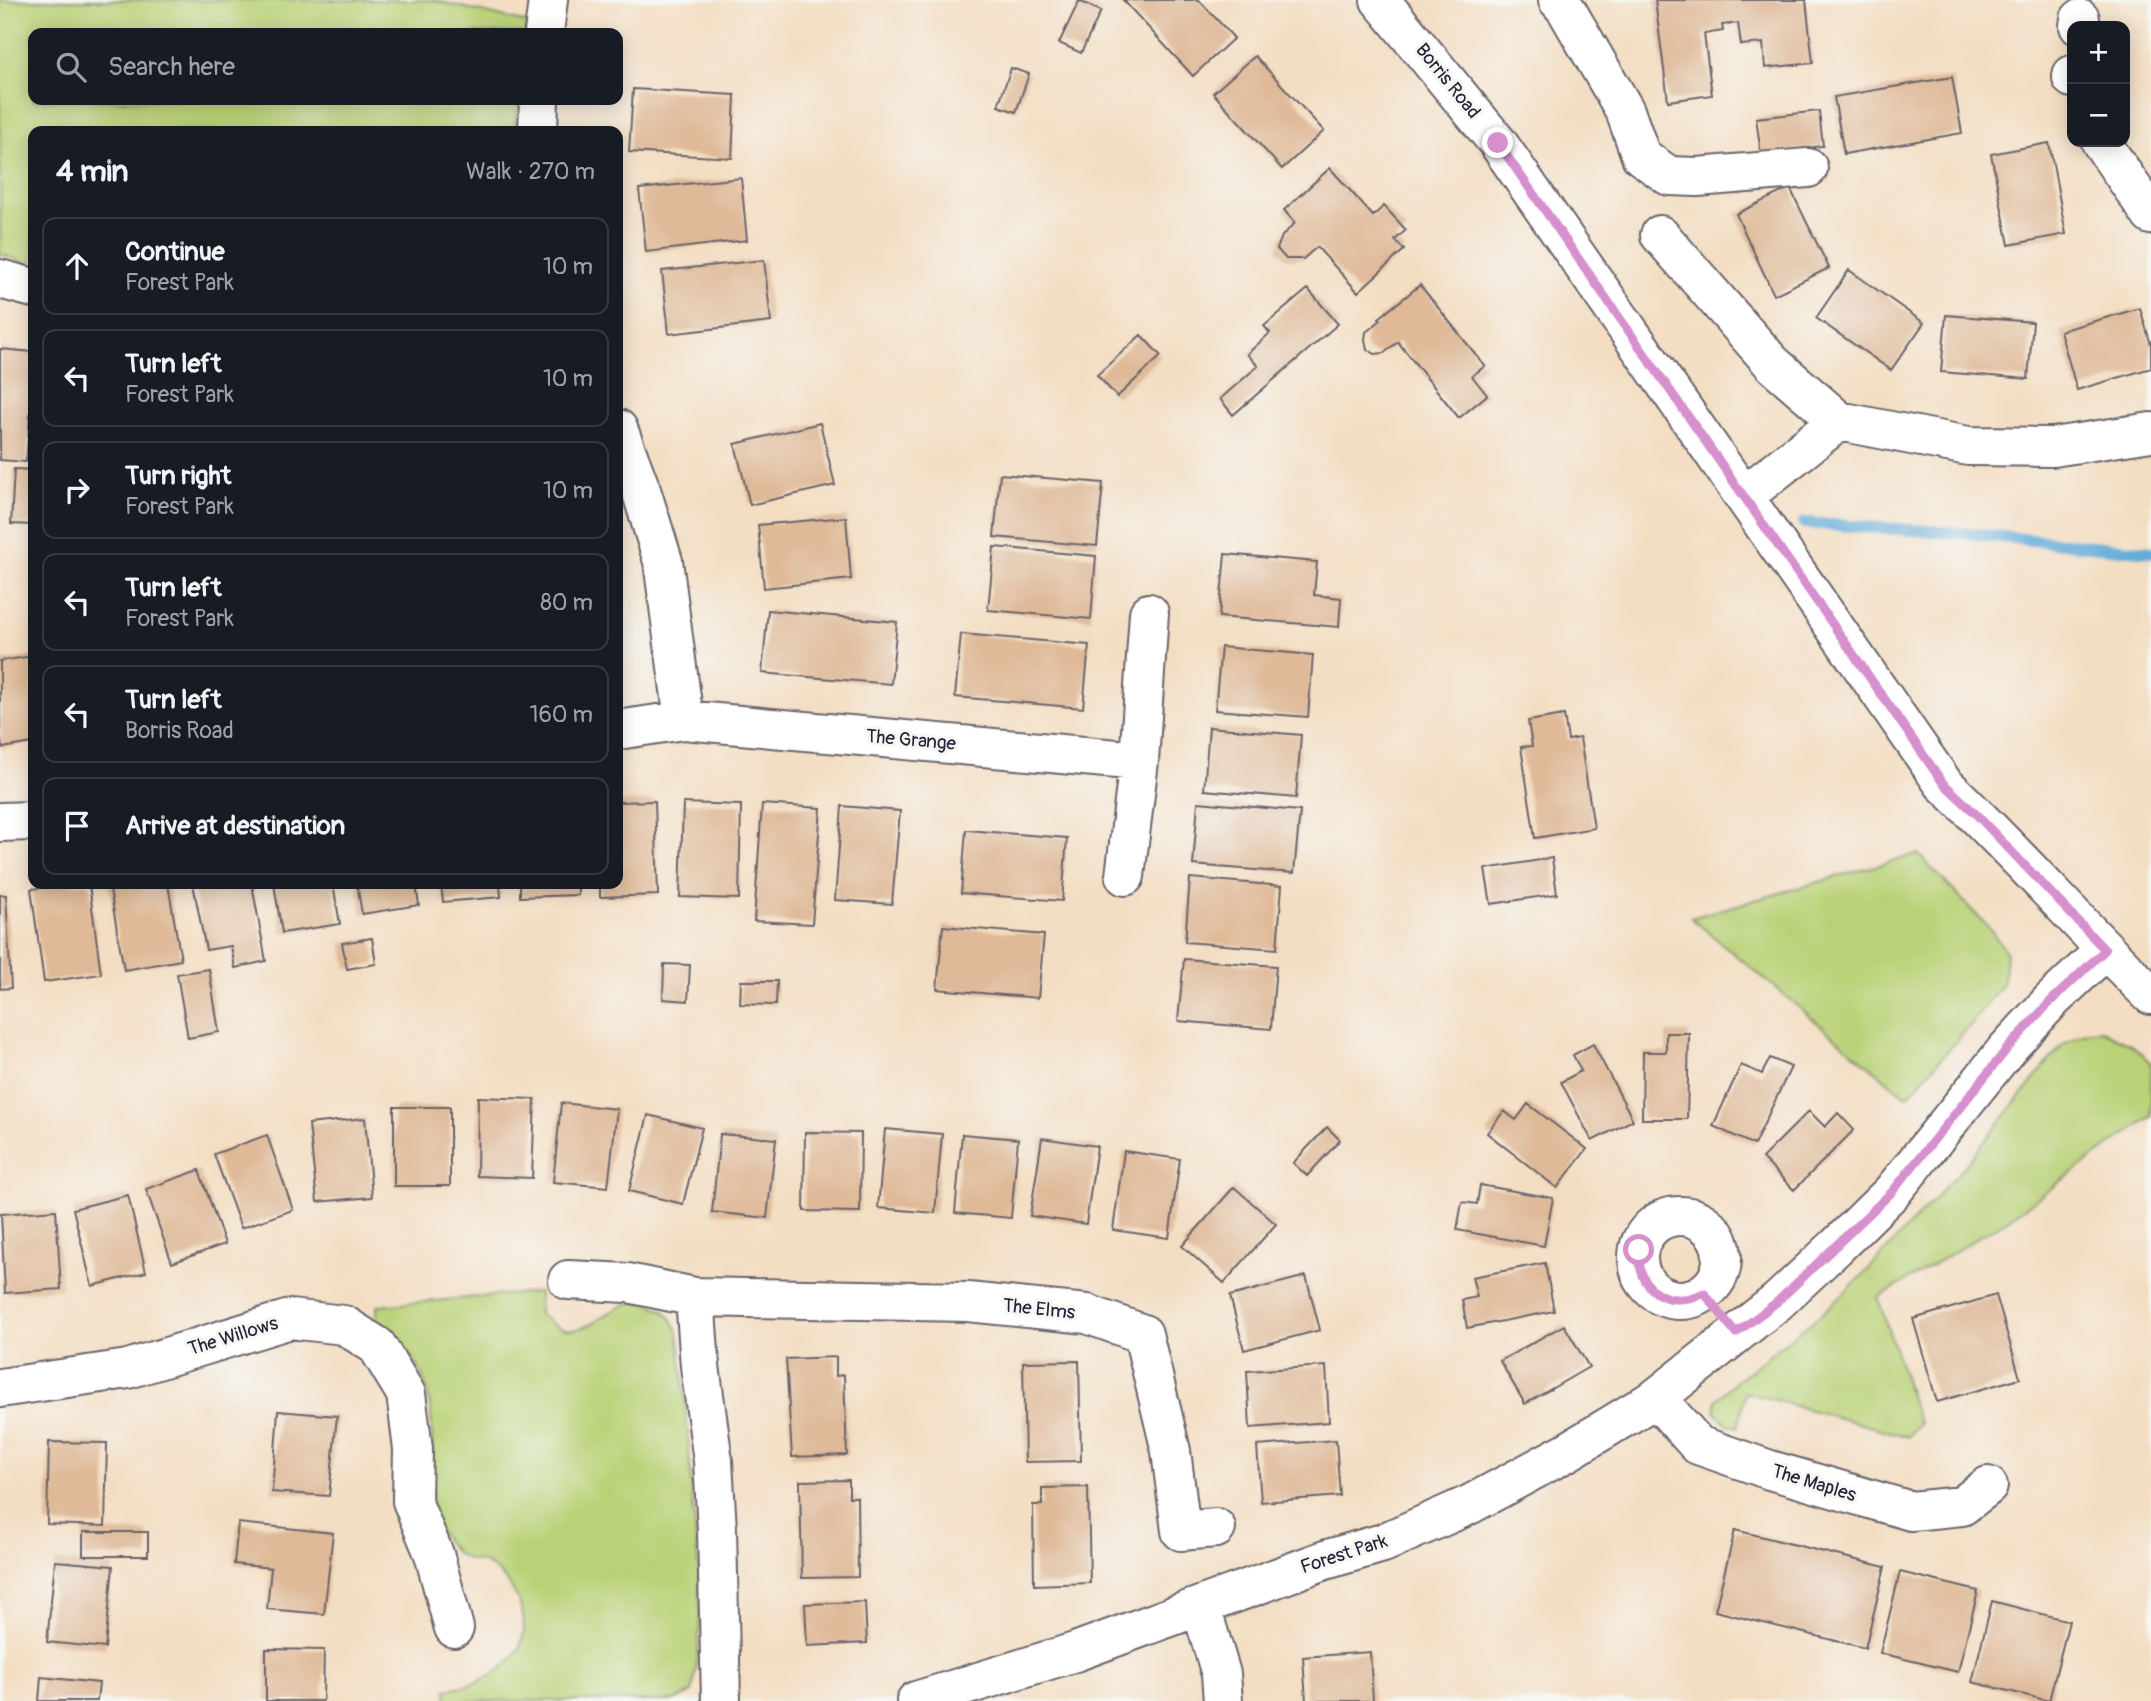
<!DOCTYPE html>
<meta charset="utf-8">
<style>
:root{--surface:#171b24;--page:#242831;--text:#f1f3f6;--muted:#9ea1a6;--line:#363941}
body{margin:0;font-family:Pangolin,sans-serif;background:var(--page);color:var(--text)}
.controls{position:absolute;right:21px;top:21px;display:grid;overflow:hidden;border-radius:14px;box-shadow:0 4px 18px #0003}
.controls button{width:63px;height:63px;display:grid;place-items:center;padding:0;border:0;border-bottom:2px solid var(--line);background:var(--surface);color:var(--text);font:35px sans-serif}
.stop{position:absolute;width:21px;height:21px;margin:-16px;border:5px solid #d690ce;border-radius:50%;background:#fff}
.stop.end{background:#d690ce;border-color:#fff;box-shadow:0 2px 7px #0008}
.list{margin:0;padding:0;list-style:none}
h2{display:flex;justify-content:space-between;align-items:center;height:91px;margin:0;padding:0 28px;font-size:30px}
h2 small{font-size:23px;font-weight:400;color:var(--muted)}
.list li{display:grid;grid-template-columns:46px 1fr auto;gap:21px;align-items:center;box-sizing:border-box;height:98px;margin:0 14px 14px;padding:0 14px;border:2px solid var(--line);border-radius:14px}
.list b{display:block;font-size:26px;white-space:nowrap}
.list p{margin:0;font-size:23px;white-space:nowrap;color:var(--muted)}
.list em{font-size:23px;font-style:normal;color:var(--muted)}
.icon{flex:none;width:38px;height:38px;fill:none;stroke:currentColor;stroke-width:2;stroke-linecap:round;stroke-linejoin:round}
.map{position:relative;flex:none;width:2151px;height:1701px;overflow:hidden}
.search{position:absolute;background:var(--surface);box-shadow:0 4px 18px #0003;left:28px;top:28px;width:595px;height:77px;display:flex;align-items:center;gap:18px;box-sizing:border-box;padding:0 24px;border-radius:14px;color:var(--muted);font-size:26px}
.panel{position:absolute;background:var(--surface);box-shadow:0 4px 18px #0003;left:28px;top:126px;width:595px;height:763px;border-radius:14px}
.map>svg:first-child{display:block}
</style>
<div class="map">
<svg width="2151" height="1701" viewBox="0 0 2151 1701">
<rect width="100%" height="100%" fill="#f6f6f2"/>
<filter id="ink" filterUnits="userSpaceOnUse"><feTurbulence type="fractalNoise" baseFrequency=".0143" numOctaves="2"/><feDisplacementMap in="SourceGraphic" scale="14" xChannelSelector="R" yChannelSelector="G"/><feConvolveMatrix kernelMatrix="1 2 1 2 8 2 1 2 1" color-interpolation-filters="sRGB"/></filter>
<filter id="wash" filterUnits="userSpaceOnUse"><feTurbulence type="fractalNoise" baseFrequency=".00686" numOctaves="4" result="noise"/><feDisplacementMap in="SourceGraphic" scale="28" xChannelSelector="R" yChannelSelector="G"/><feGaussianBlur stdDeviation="1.57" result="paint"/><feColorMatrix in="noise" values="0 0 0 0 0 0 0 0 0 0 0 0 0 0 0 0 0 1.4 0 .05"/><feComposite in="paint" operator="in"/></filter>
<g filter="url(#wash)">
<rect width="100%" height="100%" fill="#f3dec3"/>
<path fill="#b9d277" stroke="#6e7a59" stroke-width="2" d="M0,0h433l94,23 -1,10h-493v67h485l-4,31h-481v134l-33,-11z
M1918,854l72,75 16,23 -2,29 -31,41 -66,75 -216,-179z
M2102,1030l29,15 20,18v53l-144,104 -129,78 41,125 -10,14 -164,-45 -7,35 -9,-2 -14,-12 1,-13 13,-13 95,-75 44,-42 95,-102 99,-123 26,-14z
M539,1292v22c9,6 18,15 29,16 32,1 52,-41 89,-23 11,6 16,13 21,25 7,53 10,107 14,161 6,66 14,133 0,199l-18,9h-227l-1,-12c27,-3 51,-12 69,-34 22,-29 0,-76 -29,-91 -7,-4 -18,-3 -25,-8 -10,-6 -22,-23 -26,-34 -5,-13 -3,-33 -3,-48 0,-34 3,-73 -13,-105 -9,-19 -28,-33 -42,-47v-16z"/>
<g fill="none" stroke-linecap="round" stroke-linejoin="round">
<path stroke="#62abd9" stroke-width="12" d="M1804,523l170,11 177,18"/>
</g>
<g id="blocks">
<path fill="#dfb998" d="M1123,0h76l35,38 -41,38z
M1655,0h151l7,63 -48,5 -2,-25 -22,2 -3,-22 -16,2 1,6 -19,3 8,61 -44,6z
M1079,1l22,10 -20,42 -22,-10z
M1255,56l69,75 -42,38 -69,-76z
M1011,68l18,6 -13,38 -18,-6z
M1952,77l10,56 -118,21 -10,-57z
M633,89l102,6 -3,63 -103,-6z
M1819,111l4,35 -62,8 -5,-36z
M2049,143l17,91 -57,11 -18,-91z
M1330,168l43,48 11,-10 22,24 -11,10 9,10 -46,42 -41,-45 -14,12h-17l-9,-10 5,-13 13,-13 -11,-13z
M741,178l6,62 -101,12 -7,-63z
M1790,188l39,80 -55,27 -38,-81z
M764,260l7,62 -102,12 -7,-63z
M1849,270l75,53 -33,47 -75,-52z
M1420,285l65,81 -13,10 15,19 -28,23 -61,-76 -14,11 -9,1 -8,-5 -2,-9 1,-8 15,-12 -2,-2z
M1308,289l30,35 -105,91 -13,-16 38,-33 -11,-12 23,-21 -6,-7z
M2140,308l11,37v23l-74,22 -17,-59z
M1946,315l87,7 -5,57 -87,-7z
M1141,335l20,21 -44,41 -20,-22z
M0,349l33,3v29l-7,81 -26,-2z
M820,423l15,62 -85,20 -15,-61z
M14,469l19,1v55l-22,-1z
M1000,474l103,9 -6,63 -103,-9z
M846,517l5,62 -87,9 -6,-63z
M994,547l102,9 -5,63 -103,-9z
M1225,554l92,8 -3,33 27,3 -2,29 -120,-10z
M768,610l129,12 -6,62 -129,-11z
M961,634l128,11 -6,63 -128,-11z
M1221,647l92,8 -5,62 -93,-7z
M33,656v87l-31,5 -2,-17v-70z
M1564,715l4,25 12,-2 14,90 -59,10 -14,-91 11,-1 -4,-25z
M1209,727l92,8 -5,63 -92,-8z
M655,801l3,94 -58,2v-13h18v-82z
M1198,802l102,9 -6,62 -101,-8z
M683,803l58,2 -2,94 -59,-2z
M762,804l59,4 -9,116 -58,-3z
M842,806l58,5 -8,93 -57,-4z
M966,830l101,8 -5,63 -101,-8z
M1552,858l5,36 -66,10 -6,-35z
M1190,878l92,8 -5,63 -92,-7z
M70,884h19l12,90 -57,8 -13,-93z
M109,884h59l13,76 -57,10z
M193,884h59l14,77 -31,7 -4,-22 -25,4z
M274,884h59l7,40 -58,9z
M357,884h59l3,21 -57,9z
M441,884h59l1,13 -58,5z
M520,884h58v11l-58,2z
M0,895h6l5,93 -11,1z
M943,926l101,9 -6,63 -101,-9z
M372,938l4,26 -29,5 -5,-26z
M1184,959l92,7 -5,63 -93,-8z
M664,964l26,1 -2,36 -25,-2z
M209,969l10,63 -31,6 -11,-64z
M741,981h36l-1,24 -36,-1z
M1666,1033h23l-2,86h-45l1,-67h23z
M1593,1044l40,76 -41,21 -31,-59 20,-11 -8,-16z
M1770,1058l21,9 -37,78 -41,-19 28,-61 21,9z
M478,1097l57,2 -3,79 -55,-2z
M561,1103l56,6 -9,78 -55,-5z
M1528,1104l59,45 -30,39 -70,-55 17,-22 12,9z
M394,1107h56v79h-56z
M1809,1111l16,16 13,-14 16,17 -60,60 -32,-32z
M648,1115l54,13 -19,76 -54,-13z
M365,1118l7,79 -55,5 -8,-78z
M1327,1127l13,13 -33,36 -14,-13z
M885,1129l57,5 -7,79 -57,-5z
M805,1132l56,1 -1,79 -56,-1z
M720,1134l56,5 -9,79 -55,-6z
M962,1134l56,5 -7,79 -56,-5z
M267,1135l26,75 -52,18 -27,-74z
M1042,1138l55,8 -11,78 -56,-8z
M1124,1151l56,8 -11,79 -56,-8z
M199,1170l26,74 -53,19 -26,-74z
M1480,1185l73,13 -9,48 -87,-16 5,-28 15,2z
M1234,1187l42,37 -52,59 -42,-37z
M128,1195l18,77 -54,14 -19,-77z
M56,1210l5,79 -56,4 -4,-79z
M1545,1263l9,48 -87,17 -5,-28 15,-3 -5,-20z
M1306,1276l14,54 -76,20 -14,-54z
M1996,1295l24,83 -83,24 -24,-83z
M1564,1325l25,42 -64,37 -25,-43z
M836,1357v19l8,-1 3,80 -55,2 -6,-98z
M1079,1361l2,100 -56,1 -2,-100z
M1326,1366l3,56 -79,6 -3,-57z
M278,1411l59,5 -8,80 -57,-4z
M1336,1440l4,56 -79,6 -4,-56z
M49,1442l58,1 -2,83 -58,-2z
M849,1480v17h8l1,80 -56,1 -2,-97z
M1088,1487l2,96 -56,2 -1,-80h9v-17z
M238,1523l95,10 -9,81 -57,-5 4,-41 -37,-4z
M1735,1530l150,37 -20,81 -150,-37z
M83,1532h65v24h-65z
M55,1561l58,5 -8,82 -58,-6z
M1900,1572l78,19 -20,81 -78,-19z
M1992,1601l77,20 -20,80 -77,-19z
M865,1602l2,41 -60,3 -2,-42z
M266,1649l58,1 -1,51h-57z
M1370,1652l3,49h-67l-3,-44z
M41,1677l58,6 -2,18h-58z"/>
</g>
</g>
<g filter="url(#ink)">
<use href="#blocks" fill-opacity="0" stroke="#6b646b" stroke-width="2"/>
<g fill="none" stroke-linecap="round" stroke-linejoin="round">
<defs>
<path id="minor" d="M1380,0l118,143 445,640c72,68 137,143 208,212
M1558,0l8,9 59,102 16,45 28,20 28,1 111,-9
M2079,26l1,-7
M544,33l4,-33
M2072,75v3
M538,131l1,-31
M2101,142l50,73
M1660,235l113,129 66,57
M0,279l33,9
M618,429l23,61 22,71 21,159
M1744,496l95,-75 129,25 85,1 98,-15
M618,730l66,-10 455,41
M0,822l33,-1
M1125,876l14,-115 10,-148
M1638 1258a42 42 0 1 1 84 0a42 42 0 1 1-84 0Z
M568,1280l60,3 67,14
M0,1388l128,-19 162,-50 54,6 33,21 29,48 7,55 -1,52 22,53 20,74
M1656,1398l42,47 72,25 141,41 51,-5 26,-20
M1201,1607l20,67 2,27
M721,1701l-4,-171 -4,-69 -13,-95 -5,-69 273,5 119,12 56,20 28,117 10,80 35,-3
M916,1701l159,-49 250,-92 58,-17 86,-38 98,-53 89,-54 121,-96 59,-55 56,-55 115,-143 44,-48 54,-51"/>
</defs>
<use href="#minor" stroke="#6b646b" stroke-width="42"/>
<use href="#minor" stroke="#fff" stroke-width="38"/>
</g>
</g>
<g fill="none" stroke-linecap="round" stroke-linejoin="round" filter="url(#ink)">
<path stroke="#d690ce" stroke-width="9" d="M1498,143l445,640 32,30 130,137 -54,51 -44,48 -115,143 -115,110 -41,31 -32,-40c-37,17 -67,-3 -65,-43"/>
</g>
<g text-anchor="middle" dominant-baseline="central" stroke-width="6" stroke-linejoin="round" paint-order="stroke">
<g font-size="19" fill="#22223b" stroke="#f6f6f2">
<text transform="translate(1448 81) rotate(51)">Borris Road</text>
<text transform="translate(911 740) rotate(5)">The Grange</text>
<text transform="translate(1039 1309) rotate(6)">The Elms</text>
<text transform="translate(233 1336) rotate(-17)">The Willows</text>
<text transform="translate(1814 1483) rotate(17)">The Maples</text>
<text transform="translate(1344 1554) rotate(-18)">Forest Park</text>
</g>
</g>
</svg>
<div class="controls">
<button>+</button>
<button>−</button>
</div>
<div class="stop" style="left:1639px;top:1250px"></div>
<div class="stop end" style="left:1498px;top:143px"></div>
<div class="search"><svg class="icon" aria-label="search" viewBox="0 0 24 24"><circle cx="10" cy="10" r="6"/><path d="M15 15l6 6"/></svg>Search here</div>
<section class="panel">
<h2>4 min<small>Walk · 270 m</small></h2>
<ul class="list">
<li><svg class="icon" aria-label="ahead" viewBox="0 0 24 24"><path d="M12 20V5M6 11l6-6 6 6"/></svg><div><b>Continue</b><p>Forest Park</p></div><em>10 m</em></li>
<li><svg class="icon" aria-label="left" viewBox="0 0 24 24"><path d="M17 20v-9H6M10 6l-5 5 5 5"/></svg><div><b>Turn left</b><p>Forest Park</p></div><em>10 m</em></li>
<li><svg class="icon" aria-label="right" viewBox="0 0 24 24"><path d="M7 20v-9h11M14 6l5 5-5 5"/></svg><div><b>Turn right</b><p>Forest Park</p></div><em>10 m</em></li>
<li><svg class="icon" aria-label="left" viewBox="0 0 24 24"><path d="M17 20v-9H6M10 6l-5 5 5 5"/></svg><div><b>Turn left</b><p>Forest Park</p></div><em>80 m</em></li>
<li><svg class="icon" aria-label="left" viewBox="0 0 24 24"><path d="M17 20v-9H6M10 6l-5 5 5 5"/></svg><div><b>Turn left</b><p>Borris Road</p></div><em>160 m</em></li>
<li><svg class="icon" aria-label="arrive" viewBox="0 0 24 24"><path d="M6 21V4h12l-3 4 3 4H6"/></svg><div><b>Arrive at destination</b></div></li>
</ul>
</section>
</div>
